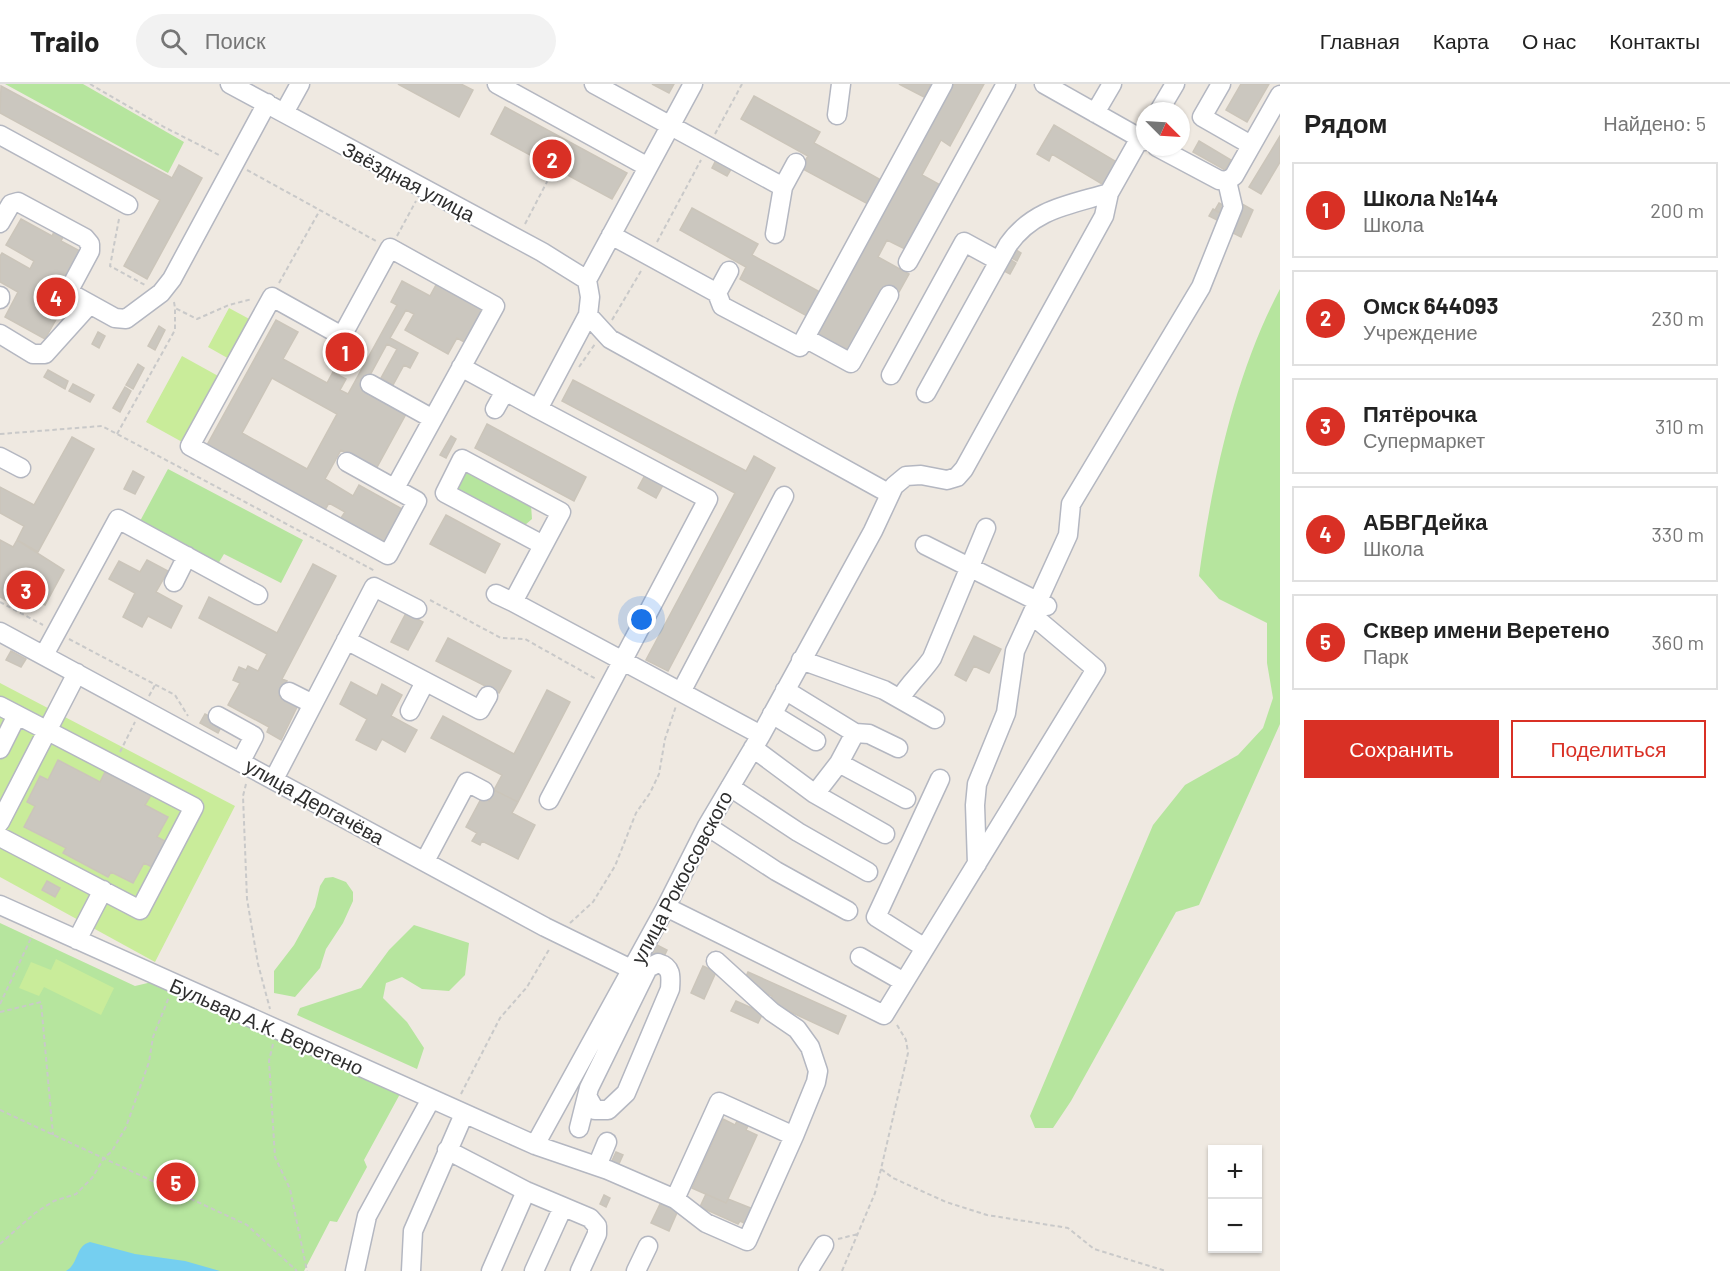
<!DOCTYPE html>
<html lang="ru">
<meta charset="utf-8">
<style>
:root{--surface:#fff;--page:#f2f2f2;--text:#222;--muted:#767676;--line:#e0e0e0;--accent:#d93025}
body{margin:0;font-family:Barlow,sans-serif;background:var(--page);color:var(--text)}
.controls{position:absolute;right:18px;bottom:18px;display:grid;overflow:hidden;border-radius:0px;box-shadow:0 2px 4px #0004}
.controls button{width:54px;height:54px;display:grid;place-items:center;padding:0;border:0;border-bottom:2px solid var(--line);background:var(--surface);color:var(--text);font:30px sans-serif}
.compass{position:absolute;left:1136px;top:18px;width:54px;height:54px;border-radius:50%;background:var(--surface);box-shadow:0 2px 4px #0004;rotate:114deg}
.you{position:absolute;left:642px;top:536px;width:21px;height:21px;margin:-15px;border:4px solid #fff;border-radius:50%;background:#1a73e8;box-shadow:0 0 0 9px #1a73e833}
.badge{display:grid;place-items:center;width:39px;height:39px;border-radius:50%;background:var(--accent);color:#fff;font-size:20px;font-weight:700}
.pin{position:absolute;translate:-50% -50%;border:3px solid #fff;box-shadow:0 2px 6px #0006}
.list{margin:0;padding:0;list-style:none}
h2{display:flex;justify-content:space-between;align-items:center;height:78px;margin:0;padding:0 24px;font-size:26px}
h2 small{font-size:20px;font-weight:400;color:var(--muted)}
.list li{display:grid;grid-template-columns:39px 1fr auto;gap:18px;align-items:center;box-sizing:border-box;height:96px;margin:0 12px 12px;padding:0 12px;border:2px solid var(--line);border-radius:0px}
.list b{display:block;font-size:22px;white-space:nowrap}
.list p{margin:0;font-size:20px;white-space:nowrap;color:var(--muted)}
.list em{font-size:20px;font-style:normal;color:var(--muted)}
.actions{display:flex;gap:12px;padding:18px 24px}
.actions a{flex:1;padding:14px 0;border:2px solid var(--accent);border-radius:0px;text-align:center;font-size:21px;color:var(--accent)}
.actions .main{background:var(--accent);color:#fff}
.icon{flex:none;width:33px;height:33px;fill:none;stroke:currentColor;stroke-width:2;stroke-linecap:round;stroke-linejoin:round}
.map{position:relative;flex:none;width:1280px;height:1187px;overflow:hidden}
header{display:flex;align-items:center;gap:36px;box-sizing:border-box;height:84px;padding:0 30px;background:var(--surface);border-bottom:2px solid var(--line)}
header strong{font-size:28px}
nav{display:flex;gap:33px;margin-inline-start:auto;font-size:21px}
.search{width:420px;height:54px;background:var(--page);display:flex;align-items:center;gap:15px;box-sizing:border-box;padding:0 21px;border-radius:33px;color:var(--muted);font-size:22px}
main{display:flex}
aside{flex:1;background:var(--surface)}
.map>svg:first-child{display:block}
</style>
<header>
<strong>Trailo</strong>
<div class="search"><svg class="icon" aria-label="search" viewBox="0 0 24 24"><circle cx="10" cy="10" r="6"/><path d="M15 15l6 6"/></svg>Поиск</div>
<nav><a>Главная</a><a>Карта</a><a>О нас</a><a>Контакты</a></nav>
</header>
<main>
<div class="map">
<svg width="1280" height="1187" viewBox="0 0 1280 1187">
<rect width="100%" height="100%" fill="#efe9e1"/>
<path fill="#b6e59e" d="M5,0h78l101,58 -16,31z
M1280,205v435l-81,181 -23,7 -105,189 -18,27h-18l-5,-12 123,-291 32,-40 53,-30 25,-27 10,-30 -6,-35v-40l-48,-24 -20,-23c13,-96 36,-202 81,-287z
M168,385l135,71 -22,43 -57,-29 -6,10 -79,-41z
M464,387h5l62,34 1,14 -7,6 -68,-34 -2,-4z
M333,793l13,5 7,10v9l-10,22 -17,26 -6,19 -25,29 -21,-4v-22l20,-26 21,-38 5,-21 5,-8z
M0,839l135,63 17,-4 248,112 -36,66 3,7 -30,55 -7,-1 -26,50h-304z
M414,841l55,18 -4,32 -16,16 -27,-2 -20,-12 -16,6 -3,15 24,24 17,26 -7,21 -120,-54 3,-7 61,-20 28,-38z"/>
<path fill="#c9ec9a" d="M229,224l24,13 -22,39 -23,-13z
M182,272l38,21 -36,66 -38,-21z
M0,599l235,123 -80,156 -155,-85z
M56,875l58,29 -13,27 -57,-28 -5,9 -20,-8 12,-26 20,8z"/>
<path fill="#75cff0" d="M90,1158l45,12 50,7 35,10h-154c13,-7 9,-25 24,-29z"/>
<path fill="#cbc7bf" stroke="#cbc5ba" stroke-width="1.5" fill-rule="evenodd" d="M398,0h63l12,6 -14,27z
M652,0h22l-5,9z
M899,0h32l-7,13z
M953,0h31l-34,62 -9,-6 -19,35 22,12 -35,64 -22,-11 -9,17 31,17 -10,18 -13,-7 -36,66 -33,-17z
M1241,0h28l-22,38 -21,-12z
M1,2l171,92 7,-13 23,13 -55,101 -23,-13 36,-66 -160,-87z
M754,12l66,36 -6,11 67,37 -13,24 -67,-36 7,-12 -67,-37z
M505,23l122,66 -15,26 -121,-65z
M1054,41l66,39 -13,23 -55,-33 -3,7 -12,-7z
M1280,52v26l-19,32 -12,-7z
M1199,57l32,19 -6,10 -32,-18z
M717,74l16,8 -6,10 -15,-8z
M1219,119l9,5 -3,7 -10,-5z
M1242,120l11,6 -12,27 -14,-7z
M692,124l66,36 -6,11 68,37 -13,24 -67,-37 6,-12 -66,-37z
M1213,125l10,6 -4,6 -10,-5z
M21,135l31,17 3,-6 9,5 -3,6 19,10 -27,50 18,10 -5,9 -8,-4 -13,23 -40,-22 13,-25 -18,-10v-26l2,-3 28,16 4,-8 -28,-16z
M1013,164l8,5 -4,8 -9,-5z
M1006,173l10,6 -6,11 -10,-5z
M402,197l28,15 7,-13 47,26 -18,34 -9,-5 -9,16 -43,-24 9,-16 -8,-4 -16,28 28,15 -8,15 -6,-3 -11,20 -12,-7 16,-29 -10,-5 -25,46 44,24 -30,55 -35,-19 -16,29 28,17 6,-11 45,25 -18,33 -45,-25 4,-6 -16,-9 -4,7 -118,-65 69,-125 22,12 -15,27 44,24 6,-11 13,7 -6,11 8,4 49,-89 -6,-3zM272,294l65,36 -30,55 -65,-36z
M159,242l6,4 -10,20 -7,-4z
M98,248l7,4 -6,12 -7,-4z
M138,280l6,4 -11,21 -7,-4z
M48,286l20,11 -3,8 -21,-12z
M573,296l173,91 8,-15 21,12 -107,203 -22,-11 89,-167 -173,-92z
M73,300l21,11 -4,7 -21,-11z
M125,303l6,4 -11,21 -7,-4z
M487,340l99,53 -12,24 -99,-53z
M451,352l5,3 -10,19 -6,-3z
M72,353l22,12 -56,103 -21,-12 7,-14 -24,-13v-26l34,18z
M133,387l11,6 -9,17 -11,-5z
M645,391l18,10 -7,13 -18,-10z
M446,431l54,29 -15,29 -55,-29z
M0,456l13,7 4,-7 47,30 -19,35 -12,-7 -8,13 -25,-14z
M147,476l21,11 -12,21 26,14 -11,22 -23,-12 -6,11 -19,-10 12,-24 -26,-14 10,-18 21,11z
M313,480l23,12 -54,103 5,2 -8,15 19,9 -17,35 -14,-8 2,-5 -41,-22 12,-22 -7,-3 6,-13 7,3 2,-4 10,5 9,-17 -68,-36 10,-21 68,36z
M406,529l17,9 -15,28 -17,-8z
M974,552l27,13 -12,24 -15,-7 -8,15 -11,-6z
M448,554l63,33 -12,22 -63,-32z
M11,567l15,8 -5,8 -15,-7z
M351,598l26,14 5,-12 20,11 -11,21 26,14 -12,22 -23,-13 -6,11 -20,-10 11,-21 -27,-15z
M547,606l23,12 -52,100 -24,-12 8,-15 -71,-37 12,-22 71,38z
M205,630l18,9 -5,10 -18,-10z
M58,676l42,22 5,-10 46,23 -6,10 23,12 -11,20 10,5 -13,26 -10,-5 -11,20 -22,-11 -3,5 -45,-24 3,-5 -42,-21 11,-21 -8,-4 13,-26 8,4z
M494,706l24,12 -6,11 23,12 -17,34 -36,-18 -2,4 -8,-4 5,-8 -11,-6 16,-30 7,4z
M47,797l13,7 -5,9 -13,-7z
M653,859l14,7 -5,11 -15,-6z
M703,882l13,6 -12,27 -13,-6z
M748,888l98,44 -8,18 -69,-32 3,-6 -29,-13z
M736,917l27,12 -5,10 -27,-12z
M723,1035l12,6 2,-4 11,5 -2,4 11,5 -31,68 -34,-15z
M616,1068l7,3 -6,13 -7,-3z
M706,1110l20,9 2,-4 25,10 -7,15 -6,-3 -2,3 -38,-17z
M604,1111l6,3 -4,9 -6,-3z
M662,1116l17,8 -10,23 -18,-8z"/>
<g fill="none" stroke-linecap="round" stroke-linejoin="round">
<defs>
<path id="minor" d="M230,0l312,168 45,28
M497,0l151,83
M594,0l189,103 13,-24
M1044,0l101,57
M1221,0l-19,33 49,28
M1159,27l16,-27
M284,29l16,-29
M1095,29l17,-29
M837,31l4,-31
M0,51l128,70
M1157,63l62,33 8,1 7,-5 46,-81
M0,139l11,-19 7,-2 67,36 5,6v7l-22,41 47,26 11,1 35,-26 11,-14 95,-176
M775,150l8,-47
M611,151l106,58 5,13 78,41 143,-263
M908,178l98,-178
M717,209l12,-22
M0,212v3
M588,231l22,24 280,155
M0,250l33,20h12l45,-50
M805,254l46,25 38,-68
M461,283l77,42
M891,291l73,-133 35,19
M370,300l63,35
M926,309l82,-148c25,-36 61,-40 101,-52
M495,325l10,-18
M0,373l21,11
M347,378l70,39 -29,54 -198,-109 82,-149 70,39 48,-88 105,58 -100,182
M543,461l-98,-52 17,-34 99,53 -48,90 248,133
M925,461l122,61
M174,498l13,-26
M496,510l17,8
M0,548l545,295 86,42
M346,556l134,70 8,-14
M44,571l74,-136 140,76
M801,576l83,30 51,29
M785,606l70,43 -16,30 -24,31
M289,608l24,12
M681,608l103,-196
M900,615c9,-16 22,-26 32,-41l54,-130
M0,622l194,101 -54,103 -140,-73
M410,627l15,-29
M772,630l44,27
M218,632l36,20 -13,25
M855,649l14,1 29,14
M753,664l62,46 70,40
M0,665l17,-34
M839,679l67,36
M274,695l100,-192 43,22
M730,703l68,45 70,40
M549,716l159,-301 -170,-90 50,-94 2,-18 -3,-17 106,-196
M0,738l77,-149
M707,742l69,45 72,40
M425,777l42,-79 17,9
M977,780l-2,-59 2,-21 29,-71 9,-62 53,-116 3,-31 130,-217 32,-80 -6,-26
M0,821l535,240 73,25 67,29 31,24 41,18 47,-105 22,-54 2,-11 -8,-24 -13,-18 -25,-17 -56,-51
M666,823l218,108 212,-346 -64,-54
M77,856l26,-50
M925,864l-49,-31 64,-138
M860,873l44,25
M658,879c14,4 13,13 12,26l-44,104 -18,17h-13l-8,-14 2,-8 59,-120z
M579,1044l8,-32
M535,1061l131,-238 41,-81 54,-91 112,-204 21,-45 12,-10 15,-1 26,5 10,-3 7,-8 140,-253 5,-23 31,-55
M447,1066l79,41 64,27 7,8v8l-17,37
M597,1082l10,-24
M675,1115l44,-97 75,34
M355,1187l12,-55 64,-117
M411,1187l2,-40 51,-117
M491,1187l35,-80
M534,1187l29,-64
M636,1187l12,-25
M808,1187l16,-26"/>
</defs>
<use href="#minor" stroke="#b4b7c1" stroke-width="21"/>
<path stroke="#c9c9c9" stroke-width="2" stroke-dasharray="4.5 3" stroke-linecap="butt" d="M90,0l74,43 57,29
M715,50l27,-50
M247,86l129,71
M119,135l-9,47 35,19
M525,140l24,-46
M397,152l19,-35
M657,158l44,-82
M279,199l41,-73
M174,218l1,6 22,11 32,-14 23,-6
M612,236l29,-49
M579,283l16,-23
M0,350l102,-8 273,145
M117,350l58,-104v-22
M430,516l71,38 24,1 71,40
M0,518l43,23
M69,555l106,56 13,21
M149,612l6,-11
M120,668l15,-30
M246,700l-3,12 4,103 11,65 12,45
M570,839l23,-21 22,-36 21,-53 14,-20 9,-19 6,-35 11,-33
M0,920l32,-68
M0,928l41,-10 12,133
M897,941l9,15 2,13 -27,116 12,9 53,24 41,13 81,13 26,21 72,22
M273,960l-4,17 6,96 15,32 17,82
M461,1010l39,-76 27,-31 23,-39
M0,1026l247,115 50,46
M838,1155l20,-5
M0,1160l35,-31 19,-12 22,-7 16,-16 12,-20 8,-7 14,-24 23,-65 4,-25 16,-40
M842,1187l33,-78 6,-24"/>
<use href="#minor" stroke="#fff" stroke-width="18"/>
</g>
<g text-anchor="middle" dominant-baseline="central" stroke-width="4.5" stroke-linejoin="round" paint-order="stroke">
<g font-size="20" fill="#2e2e2e" stroke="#fff">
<text transform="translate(409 97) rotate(28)">Звёздная улица</text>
<text transform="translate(315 717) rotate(29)">улица Дергачёва</text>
<text transform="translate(681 793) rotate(-62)">улица Рокоссовского</text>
<text transform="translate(267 942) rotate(24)">Бульвар А.К. Веретено</text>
</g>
</g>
</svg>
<div class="controls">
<button>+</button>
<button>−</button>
</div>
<svg class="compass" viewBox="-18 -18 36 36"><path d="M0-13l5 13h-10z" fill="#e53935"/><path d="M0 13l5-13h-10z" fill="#767676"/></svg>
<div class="you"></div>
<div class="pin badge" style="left:345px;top:268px">1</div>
<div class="pin badge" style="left:552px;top:75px">2</div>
<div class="pin badge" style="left:26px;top:506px">3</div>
<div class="pin badge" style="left:56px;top:213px">4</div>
<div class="pin badge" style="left:176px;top:1098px">5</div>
</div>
<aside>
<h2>Рядом<small>Найдено: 5</small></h2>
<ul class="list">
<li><span class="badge">1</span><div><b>Школа №144</b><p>Школа</p></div><em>200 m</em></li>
<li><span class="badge">2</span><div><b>Омск 644093</b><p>Учреждение</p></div><em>230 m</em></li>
<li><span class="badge">3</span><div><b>Пятёрочка</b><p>Супермаркет</p></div><em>310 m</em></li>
<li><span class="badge">4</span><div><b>АБВГДейка</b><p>Школа</p></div><em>330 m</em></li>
<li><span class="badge">5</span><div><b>Сквер имени Веретено</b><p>Парк</p></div><em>360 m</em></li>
</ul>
<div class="actions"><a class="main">Сохранить</a><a>Поделиться</a></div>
</aside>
</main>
